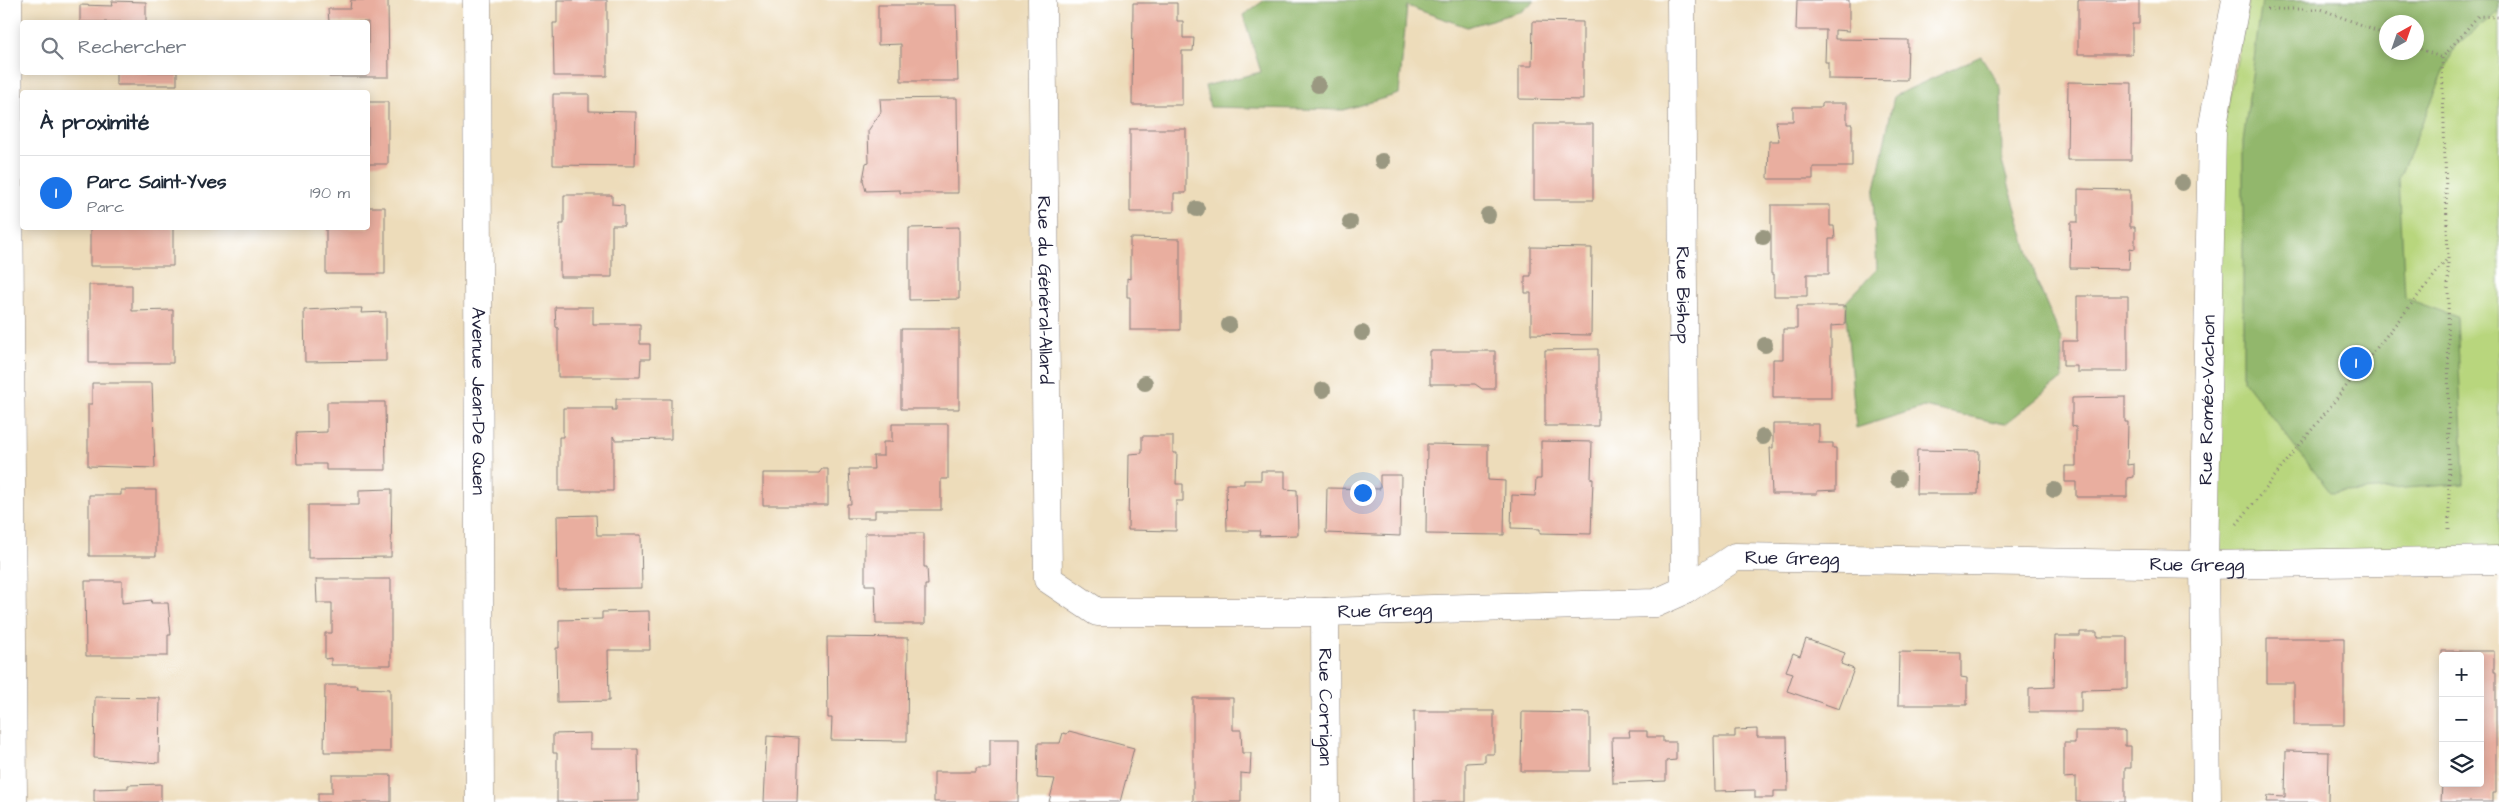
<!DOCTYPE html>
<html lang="fr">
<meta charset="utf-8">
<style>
:root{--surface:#fff;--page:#f6f6f7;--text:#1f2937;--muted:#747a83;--line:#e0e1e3;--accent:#1a73e8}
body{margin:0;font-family:"Architects Daughter",sans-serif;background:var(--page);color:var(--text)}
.controls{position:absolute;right:15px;bottom:15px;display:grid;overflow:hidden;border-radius:5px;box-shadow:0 2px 12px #0003}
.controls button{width:45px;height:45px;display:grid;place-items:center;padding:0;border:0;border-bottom:1px solid var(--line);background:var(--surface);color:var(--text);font:25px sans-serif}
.compass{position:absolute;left:2379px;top:15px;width:45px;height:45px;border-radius:50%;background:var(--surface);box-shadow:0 2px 12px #0003;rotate:40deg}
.you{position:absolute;left:1362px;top:492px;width:18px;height:18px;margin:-12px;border:4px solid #fff;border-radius:50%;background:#1a73e8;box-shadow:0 0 0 8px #1a73e833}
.badge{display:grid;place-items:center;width:32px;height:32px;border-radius:50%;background:var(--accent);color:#fff;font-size:16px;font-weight:700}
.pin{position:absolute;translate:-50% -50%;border:2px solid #fff;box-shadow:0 1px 5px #0006}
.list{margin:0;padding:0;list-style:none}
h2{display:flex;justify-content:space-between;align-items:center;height:65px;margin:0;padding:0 20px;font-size:21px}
h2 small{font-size:16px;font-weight:400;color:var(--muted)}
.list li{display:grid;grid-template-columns:32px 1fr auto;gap:15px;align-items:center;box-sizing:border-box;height:75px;padding:0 20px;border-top:1px solid var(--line)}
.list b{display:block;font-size:19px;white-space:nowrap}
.list p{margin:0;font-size:16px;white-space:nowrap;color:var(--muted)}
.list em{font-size:16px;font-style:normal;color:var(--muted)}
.icon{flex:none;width:28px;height:28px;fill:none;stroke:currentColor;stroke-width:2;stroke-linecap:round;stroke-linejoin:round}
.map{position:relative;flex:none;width:2499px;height:802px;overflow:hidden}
.search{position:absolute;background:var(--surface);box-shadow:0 2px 12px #0003;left:20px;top:20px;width:350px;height:55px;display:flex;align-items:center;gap:12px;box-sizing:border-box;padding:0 18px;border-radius:5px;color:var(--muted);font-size:19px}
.panel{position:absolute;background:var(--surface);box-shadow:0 2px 12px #0003;left:20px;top:90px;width:350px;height:140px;border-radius:5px}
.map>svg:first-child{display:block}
</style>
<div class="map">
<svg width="2499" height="802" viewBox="0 0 2499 802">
<rect width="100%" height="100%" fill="#fff"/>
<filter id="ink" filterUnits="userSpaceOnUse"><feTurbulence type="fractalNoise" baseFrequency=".02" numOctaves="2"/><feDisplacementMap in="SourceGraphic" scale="10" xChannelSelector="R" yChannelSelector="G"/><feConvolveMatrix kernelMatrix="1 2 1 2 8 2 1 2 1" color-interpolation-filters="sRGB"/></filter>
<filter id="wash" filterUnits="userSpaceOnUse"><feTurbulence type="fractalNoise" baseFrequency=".0096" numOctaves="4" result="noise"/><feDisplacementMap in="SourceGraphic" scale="20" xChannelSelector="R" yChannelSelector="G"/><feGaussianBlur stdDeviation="1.12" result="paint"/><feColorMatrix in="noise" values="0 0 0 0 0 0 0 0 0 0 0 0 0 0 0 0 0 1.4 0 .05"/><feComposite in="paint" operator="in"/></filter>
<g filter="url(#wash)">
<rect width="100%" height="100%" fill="#eddcba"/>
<path fill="#b8d67d" stroke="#6d7c5c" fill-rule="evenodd" d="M2249,0h250v555l-287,-2 2,-380zM2386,22h30v30h-30z"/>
<path fill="#92b76c" stroke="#5a6c54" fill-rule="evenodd" d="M1265,0h270l-13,11 -55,16 -60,-21 -8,88 -56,16 -133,-3 -5,-21 56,-14 -18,-57z
M2262,0h237v11l-44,35 -56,132 6,120 52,19 7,167 -133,9 -88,-113v-238zM2416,22v30h-30v-30z
M1981,56l20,32 1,74 36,122 23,54 2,40 -58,46 -81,-17 -68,21 -11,-125 32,-34 -4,-70 21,-103z"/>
<g id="blocks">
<path fill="#e9ae9f" d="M351,0h37l1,77h-60v-5h39v-50h-39l-1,-13h22z
M557,0h50v76h-53l-1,-53h4z
M1797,0h52v31l-14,-1v9l73,1 -1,40 -79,-1v-17h-3l1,-32h-30z
M2078,0h61v24h-7v30h-54z
M112,1l34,1v20h-66v-17l33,1z
M1133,3h44v18h6v17h11l-1,13h-11v54h-50z
M878,5h78l2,76h-57v-37l-23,1z
M1533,21l50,1v78l-64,-1v-33h13z
M116,72h61v13h-61z
M2068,82l64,1 -1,77h-64z
M553,94h36v17l47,1 -1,54 -82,-1z
M957,98l1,95h-58v-3l-34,1 -3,-11 3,-17 3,-1 -1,-31 13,-19 -1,-13z
M368,102h20v62h-20z
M1822,103h25v21h5v43h-39v12h-45l1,-38h10l-3,-20h17v-14h29z
M1534,124h59v76h-59z
M1130,129h56v64h-12v19h-44z
M2078,189l52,1v37h5v22l-5,-1 -1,21 -59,-1 1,-46h7z
M564,195h48v9l12,1v20h-12v52h-52v-53h4z
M1771,205h59v21h4l1,13h-6v35h-22v22h-33v-22h-3z
M368,207h17v67h-59v-46h42z
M959,227v72l-50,1v-72z
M90,228h83v38h-83z
M1130,238l50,1v91h-50v-33h-3v-19l3,1z
M1531,247l61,1 -1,87 -60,-1v-41h-6v-17h6z
M89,285h43v26l41,-1v53h-84z
M2077,296h51v76h-51v-6h-14v-25h14z
M1797,306h49l-1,19 -14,1v72h-58v-39h10v-30h14z
M555,307h38v17h47v20h10v15h-9l-1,18h-82v-49l-2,-1z
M346,308h16l-1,5 25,-1v49l-81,1 -1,-52z
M901,329h58v80h-58z
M1598,349v77h-53v-76z
M1430,351h65v38h-13l-7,-5h-45z
M92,383h60l3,85 -67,-2v-62h4z
M2125,397v25h3l-1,43 7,-1v13l-7,1v19h-51v-15h-11v-16h11v-39l-4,-1v-28z
M616,399h55v40l-56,1 -2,-4v55h-54v-54h4v-29h50l-1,2h4z
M327,402h58l1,68h-60v-6h-29l-1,-31 31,-1z
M892,424h56v55h-7v31h-66v8h-28v-14h4l-2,-35h25l-1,-13h10v-14h9z
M1773,424h46v19h14v5h3v42l-19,1v3h-45l-2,-46h3z
M1142,436h31v17h4l-1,31h7v17h-7v30l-48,-1 1,-76 13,-1z
M1541,441l51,1 -1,37h2l-2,55 -51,-1v-4l-29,-1 1,-33 23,1 1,-17h5z
M1427,444l61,1v35l17,1 -1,54 -78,-1z
M1917,450l62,1 -1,43h-62z
M822,469h6v36h-65v-32h56z
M1261,471h24v18l12,1 1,45 -39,1 1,-5h-33l-1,-47h18v-4h17z
M1380,475h21l-1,61 -74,-3 1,-45 53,1z
M392,489l-1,68 -83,1v-53h51v-15z
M121,490h35v66h-67v-61h32z
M596,515l1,20h44l1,53 -84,1 -1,-73z
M865,533h59v34h3l1,18h-3v39h-49l-1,-39h-10z
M316,579h75v86h-60v-7l-6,1v-26h7v-30h-15z
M85,581h37v22l30,-3 -1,3h17l3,32h-3v21h-82z
M649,611l1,39h-42l1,51 -52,1 -1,-54h3v-28l43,-1v-7z
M2080,632h17v5h30v52l-46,1v22h-52v-24l25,-1 1,-51h25z
M827,637l81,1 -1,103 -76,-1 1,-22h-4z
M2267,638h77v87h-50v-42h-27z
M1806,639l39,14 -4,11 13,5 -15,40 -52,-18 6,-18 -7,-2 7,-18 7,3z
M2442,651h52v21h2v121h-3v9h-52l1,-19h38v-127h-38z
M1899,652l62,1v24l6,1v27h-69z
M325,685h33l-1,3 33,1v63h-66z
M95,697l65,1 -1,65 -65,-5z
M1193,698h40v32h8l1,23h9l-1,21 -9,-1v29h-48z
M1414,711h80v43h-9v8l-19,1v39h-51z
M1522,712l68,1v58h-69z
M1757,729v8h30l1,54h-14v7h-19v-8l-40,1 -1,-54h21v-7z
M1069,731l65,17 -14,54h-71l6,-23 -18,-1 1,-35h22l3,-10 4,1z
M1629,731h18v6h16v5h13v18l-10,1v20l-53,2 -1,-46h18z
M2075,731h50v15h6v22h-6v34h-49v-25l-12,1v-35h11z
M590,733v16h48l1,52 -82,1v-49h-4v-19z
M767,736l32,2 -2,64h-33z
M990,739h29l-1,63h-84v-30h42v-4h14z
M2286,751l43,1 -1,50h-61l1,-6 17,1z
M332,775h59v27h-73v-9h14z
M161,784v18h-67v-13l34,-1v-3z"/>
</g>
</g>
<g filter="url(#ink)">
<use href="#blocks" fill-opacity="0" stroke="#887f7a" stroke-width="1"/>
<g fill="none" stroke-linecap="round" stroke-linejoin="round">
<defs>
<g id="minor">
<path d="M8,0l5,802"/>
<path id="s1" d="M477,0l3,802"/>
<path id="s2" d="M1042,0l6,579 49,33h228l331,-9 29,-13 50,-33 469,8 295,-5"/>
<path id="s3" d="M1681,0l4,590"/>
<path id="s4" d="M1325,612l1,190"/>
<path id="s5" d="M2207,802l-3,-237 8,-435 24,-130"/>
</g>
</defs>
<use href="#minor" stroke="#887f7a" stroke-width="29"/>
<path stroke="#887f7a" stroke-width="3" stroke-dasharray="1 4" stroke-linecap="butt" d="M2267,9h54l65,26
M2416,47l26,11
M2237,524l211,-266
M2449,529l-1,-271 -6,-200 36,-42 21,1"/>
<use href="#minor" stroke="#fff" stroke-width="28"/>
</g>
<g fill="#9a9881">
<circle cx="1318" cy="85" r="8"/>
<circle cx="1382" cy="161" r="8"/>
<circle cx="2182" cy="183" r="8"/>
<circle cx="1197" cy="209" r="8"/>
<circle cx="1488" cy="215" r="8"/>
<circle cx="1350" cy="222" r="8"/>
<circle cx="1763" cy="237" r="8"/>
<circle cx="1229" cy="325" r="8"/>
<circle cx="1362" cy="333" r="8"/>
<circle cx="1765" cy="345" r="8"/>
<circle cx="1145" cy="383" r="8"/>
<circle cx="1323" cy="390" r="8"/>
<circle cx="1763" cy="437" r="8"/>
<circle cx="1898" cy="479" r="8"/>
<circle cx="2054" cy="490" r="8"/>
</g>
</g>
<g text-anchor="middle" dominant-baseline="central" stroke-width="4.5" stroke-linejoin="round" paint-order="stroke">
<g font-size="19" fill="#22223b" stroke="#fff">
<text stroke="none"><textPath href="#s2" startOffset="290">Rue du Général-Allard</textPath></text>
<text stroke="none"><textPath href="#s3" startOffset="295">Rue Bishop</textPath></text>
<text stroke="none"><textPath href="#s5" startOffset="402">Rue Roméo-Vachon</textPath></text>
<text stroke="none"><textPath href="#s1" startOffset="401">Avenue Jean-De Quen</textPath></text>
<text stroke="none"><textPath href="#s2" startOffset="1346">Rue Gregg</textPath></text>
<text stroke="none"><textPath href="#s2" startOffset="1751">Rue Gregg</textPath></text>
<text stroke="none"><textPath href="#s2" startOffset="926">Rue Gregg</textPath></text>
<text stroke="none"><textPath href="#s4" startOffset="95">Rue Corrigan</textPath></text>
</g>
</g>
</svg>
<div class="controls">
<button>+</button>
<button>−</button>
<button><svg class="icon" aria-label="layers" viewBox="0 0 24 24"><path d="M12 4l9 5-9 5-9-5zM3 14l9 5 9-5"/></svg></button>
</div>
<svg class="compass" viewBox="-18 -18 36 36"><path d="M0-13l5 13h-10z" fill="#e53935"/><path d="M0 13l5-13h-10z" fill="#747a83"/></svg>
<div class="you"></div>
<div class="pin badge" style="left:2356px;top:363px">1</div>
<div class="search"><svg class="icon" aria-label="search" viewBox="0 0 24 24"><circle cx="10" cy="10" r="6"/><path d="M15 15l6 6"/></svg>Rechercher</div>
<section class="panel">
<h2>À proximité<small></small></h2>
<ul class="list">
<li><span class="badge">1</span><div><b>Parc Saint-Yves</b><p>Parc</p></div><em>190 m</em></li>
</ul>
</section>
</div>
